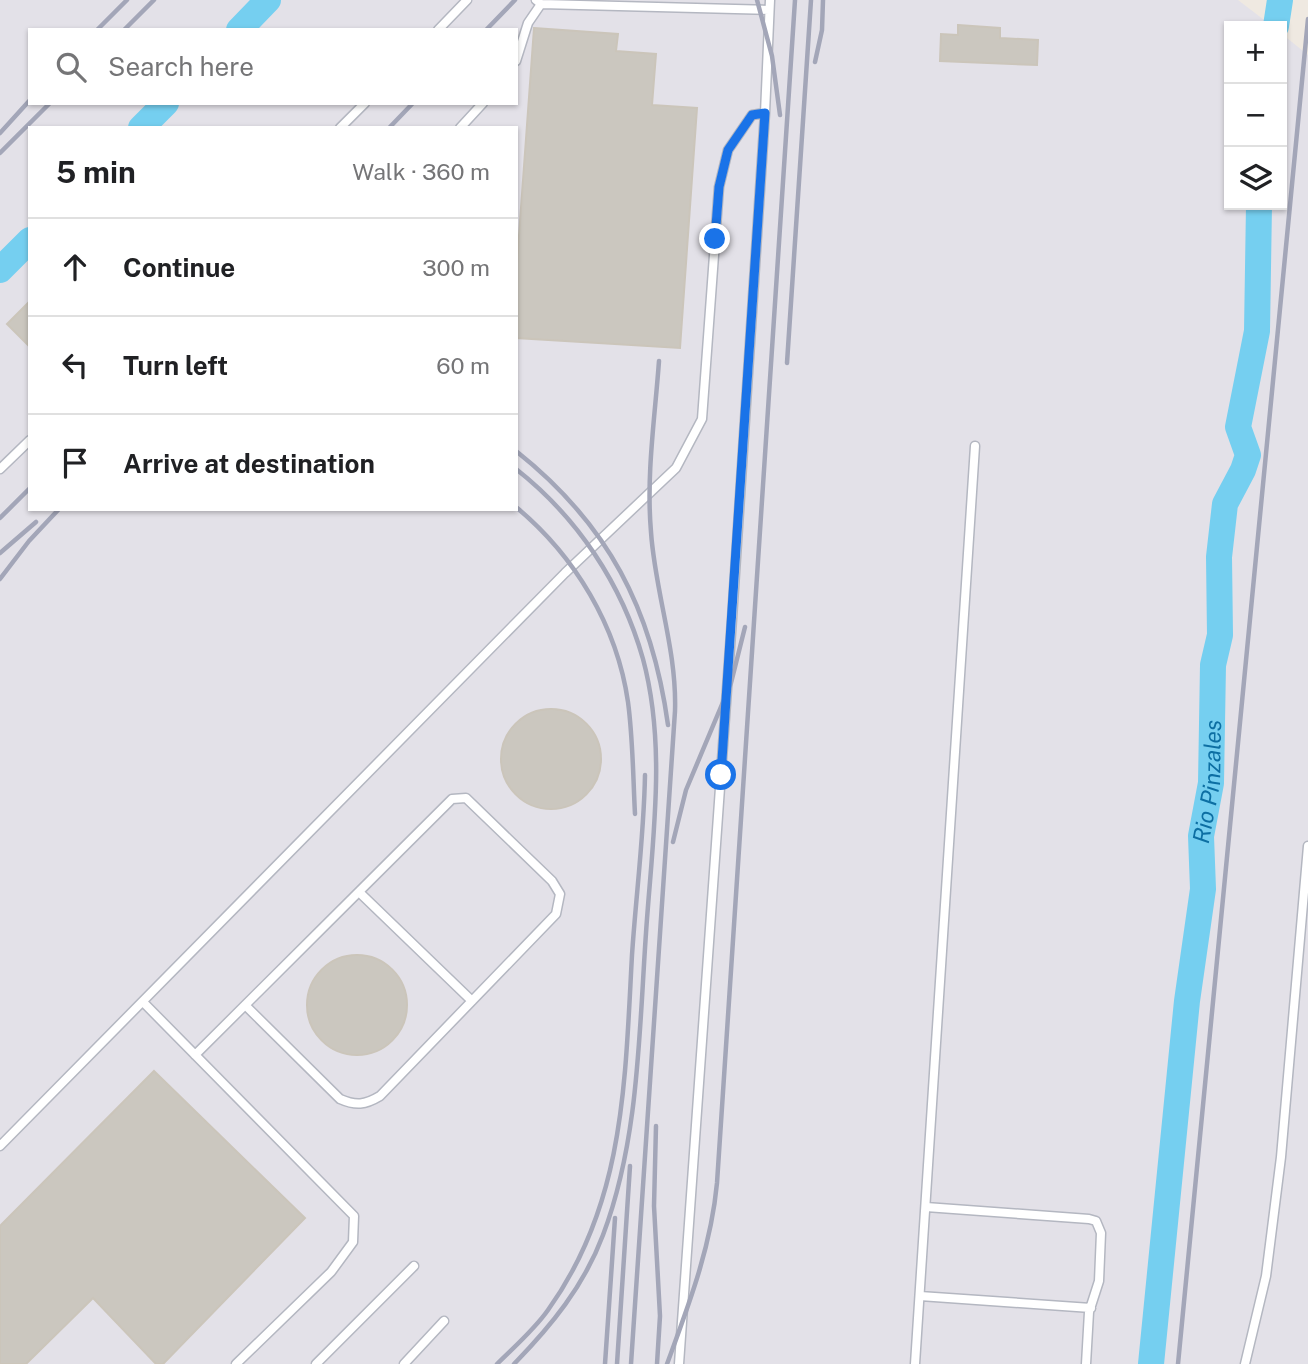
<!DOCTYPE html>
<meta charset="utf-8">
<style>
:root{--surface:#fff;--page:#f2f2f2;--text:#202124;--muted:#757577;--line:#e0e0e0}
body{margin:0;font-family:"Public Sans",sans-serif;background:var(--page);color:var(--text)}
.controls{position:absolute;right:21px;top:21px;display:grid;overflow:hidden;border-radius:0px;box-shadow:0 2px 5px #0004}
.controls button{width:63px;height:63px;display:grid;place-items:center;padding:0;border:0;border-bottom:2px solid var(--line);background:var(--surface);color:var(--text);font:35px sans-serif}
.stop{position:absolute;width:21px;height:21px;margin:-16px;border:5px solid #1a73e8;border-radius:50%;background:#fff}
.stop.end{background:#1a73e8;border-color:#fff;box-shadow:0 2px 7px #0008}
.list{margin:0;padding:0;list-style:none}
h2{display:flex;justify-content:space-between;align-items:center;height:91px;margin:0;padding:0 28px;font-size:30px}
h2 small{font-size:23px;font-weight:400;color:var(--muted)}
.list li{display:grid;grid-template-columns:46px 1fr auto;gap:21px;align-items:center;box-sizing:border-box;height:98px;padding:0 28px;border-top:2px solid var(--line)}
.list b{display:block;font-size:26px;white-space:nowrap}
.list em{font-size:23px;font-style:normal;color:var(--muted)}
.icon{flex:none;width:38px;height:38px;fill:none;stroke:currentColor;stroke-width:2;stroke-linecap:round;stroke-linejoin:round}
.map{position:relative;flex:none;width:1308px;height:1364px;overflow:hidden}
.search{position:absolute;background:var(--surface);box-shadow:0 2px 5px #0004;left:28px;top:28px;width:490px;height:77px;display:flex;align-items:center;gap:18px;box-sizing:border-box;padding:0 24px;border-radius:0px;color:var(--muted);font-size:26px}
.panel{position:absolute;background:var(--surface);box-shadow:0 2px 5px #0004;left:28px;top:126px;width:490px;height:385px;border-radius:0px}
.map>svg:first-child{display:block}
</style>
<div class="map">
<svg width="1308" height="1364" viewBox="0 0 1308 1364">
<rect width="100%" height="100%" fill="#efe9e1"/>
<path fill="#e3e1e8" fill-rule="evenodd" d="M0,0h1238l34,26h-43v179h53v-171l26,21v1309h-1308zM30,30h486v73h-486zM30,128h486v381h-486z"/>
<g fill="none" stroke-linecap="round" stroke-linejoin="round">
<g stroke="#75cff0" stroke-width="26">
<path d="M1276,26l4,-26"/>
<path d="M239,30l29,-30"/>
<path d="M141,128l25,-25"/>
<path d="M0,270l30,-30"/>
<path id="s1" d="M1151,1364l36,-363 16,-112 -2,-53 10,-53 2,-118 7,-30 -1,-78 6,-53 18,-34 5,-15 -10,-28 19,-96 2,-126"/>
</g>
</g>
<path fill="#cbc7bf" stroke="#cbc5ba" stroke-width="2" d="M958,25l42,3v10l38,2 -1,25 -97,-4 1,-27 17,1z
M534,28l84,6 -2,17 40,3 -4,51 45,3 -17,240 -164,-10v-61z
M30,301v46l-23,-23z
M501 759a50 50 0 1 1 100 0a50 50 0 1 1-100 0Z
M307 1005a50 50 0 1 1 100 0a50 50 0 1 1-100 0Z
M154,1071l151,147 -142,146h-7l-63,-66 -67,66h-26v-138z"/>
<g fill="none" stroke-linecap="round" stroke-linejoin="round">
<defs>
<path id="service" d="M536,0l5,4 228,6
M438,30l29,-30
M516,61l12,-38 13,-19
M340,128l25,-25
M460,128l23,-25
M0,469l30,-29
M359,892l113,109
M143,1002l211,214 -1,26 -22,30 -95,92
M195,1055c86,-85 171,-171 257,-256l14,-1 86,83 8,13 -4,20 -176,182c-15,9 -24,10 -40,3l-95,-94
M0,1146l565,-573 111,-105 26,-49 17,-232 9,-37 24,-35 13,-2
M926,1207l163,12 7,2 5,12 -2,48 -10,31 -3,52
M920,1296l171,12
M316,1364l98,-98
M404,1364l40,-43
M679,1364l53,-745 33,-506 5,-113
M915,1364l60,-918
M1245,1364l21,-88 15,-119 27,-311"/>
</defs>
<use href="#service" stroke="#b4b7c1" stroke-width="11"/>
<use href="#service" stroke="#fff" stroke-width="8"/>
<path stroke="#a3a6b8" stroke-width="4.5" d="M757,0l15,56 8,59
M97,30l30,-30
M124,30l30,-30
M486,30l29,-30
M815,62l7,-32 1,-30
M389,128l24,-25
M0,133l30,-33
M0,153l50,-50
M787,363l24,-363
M516,451c92,73 136,158 152,274
M516,507c59,49 101,119 112,195 5,37 5,75 7,112
M0,518l30,-30
M0,553l36,-31
M0,579l29,-38 30,-32
M673,842l13,-52 45,-107 14,-56
M656,1126l-2,80 6,110 -3,48
M497,1364c17,-17 37,-34 51,-54 77,-107 77,-229 84,-355 4,-60 12,-120 13,-180
M514,1364c37,-38 70,-78 89,-129 36,-95 36,-202 43,-302 6,-91 21,-185 -3,-274 -21,-75 -66,-142 -127,-190
M605,1364l10,-146
M617,1364l13,-198
M631,1364l44,-653c2,-61 -20,-119 -24,-179 -5,-57 4,-115 8,-171
M667,1364c22,-60 44,-117 50,-181l78,-1183
M1178,1364l130,-1345"/>
</g>
<g fill="none" stroke-linecap="round" stroke-linejoin="round">
<path stroke="#1a73e8" stroke-width="9" d="M715,239l4,-52 9,-37 24,-35 13,-2 -44,662"/>
</g>
<g text-anchor="middle" dominant-baseline="central" stroke-width="5" stroke-linejoin="round" paint-order="stroke">
<g font-size="23" font-style="italic" fill="#0d6fa3" stroke="#fff">
<text stroke="none"><textPath href="#s1" startOffset="586">Rio Pinzales</textPath></text>
</g>
</g>
</svg>
<div class="controls">
<button>+</button>
<button>−</button>
<button><svg class="icon" aria-label="layers" viewBox="0 0 24 24"><path d="M12 4l9 5-9 5-9-5zM3 14l9 5 9-5"/></svg></button>
</div>
<div class="stop" style="left:721px;top:775px"></div>
<div class="stop end" style="left:715px;top:239px"></div>
<div class="search"><svg class="icon" aria-label="search" viewBox="0 0 24 24"><circle cx="10" cy="10" r="6"/><path d="M15 15l6 6"/></svg>Search here</div>
<section class="panel">
<h2>5 min<small>Walk · 360 m</small></h2>
<ul class="list">
<li><svg class="icon" aria-label="ahead" viewBox="0 0 24 24"><path d="M12 20V5M6 11l6-6 6 6"/></svg><div><b>Continue</b></div><em>300 m</em></li>
<li><svg class="icon" aria-label="left" viewBox="0 0 24 24"><path d="M17 20v-9H6M10 6l-5 5 5 5"/></svg><div><b>Turn left</b></div><em>60 m</em></li>
<li><svg class="icon" aria-label="arrive" viewBox="0 0 24 24"><path d="M6 21V4h12l-3 4 3 4H6"/></svg><div><b>Arrive at destination</b></div></li>
</ul>
</section>
</div>
